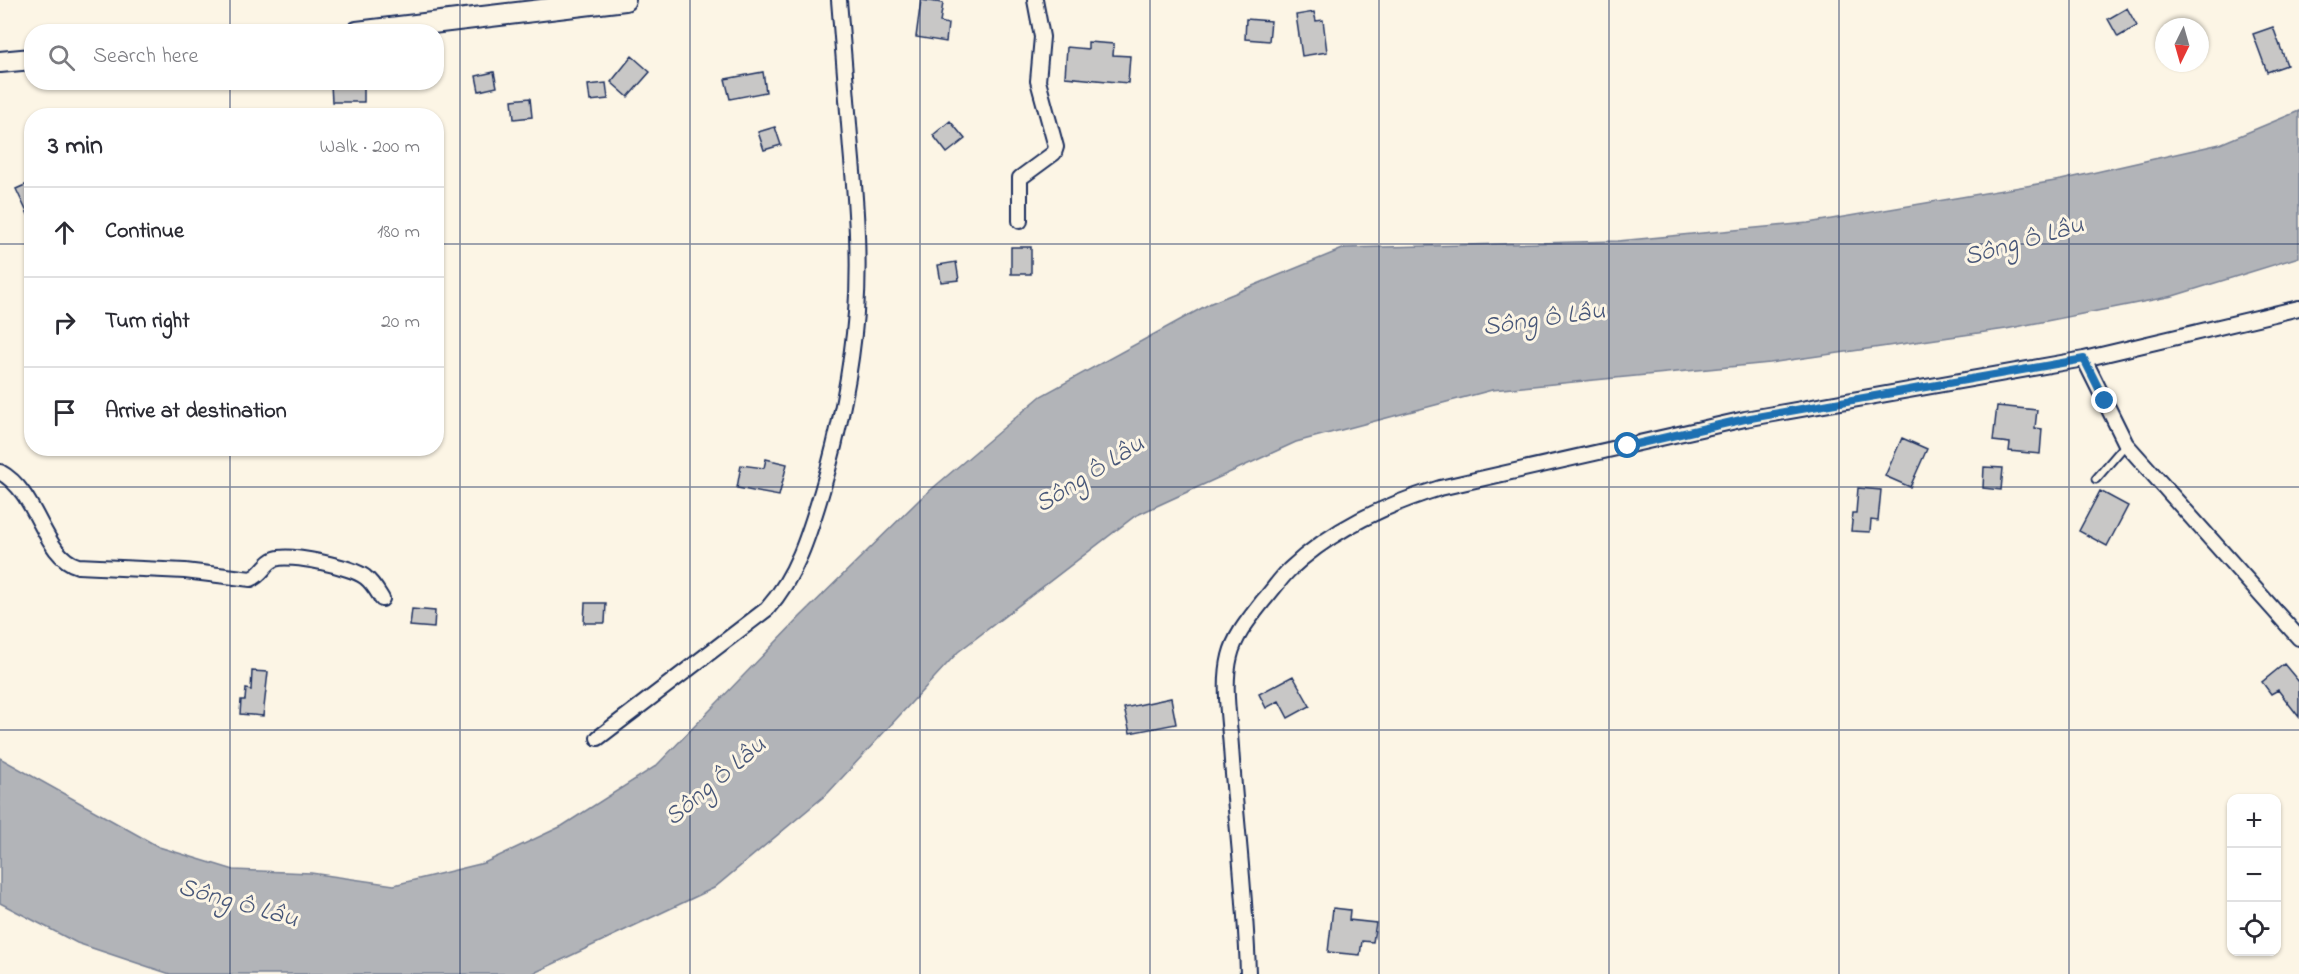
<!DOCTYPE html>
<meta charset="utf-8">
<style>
:root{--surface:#fff;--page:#f2f2f3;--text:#2b2b33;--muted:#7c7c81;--line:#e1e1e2}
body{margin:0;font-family:"Indie Flower",sans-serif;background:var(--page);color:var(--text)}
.controls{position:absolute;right:18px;bottom:18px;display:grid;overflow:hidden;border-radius:12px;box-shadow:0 2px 4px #0004}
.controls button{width:54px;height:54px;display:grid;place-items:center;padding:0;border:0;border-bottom:2px solid var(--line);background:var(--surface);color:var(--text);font:30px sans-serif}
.compass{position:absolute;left:2155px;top:18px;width:54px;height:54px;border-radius:50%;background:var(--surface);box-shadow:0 2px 4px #0004;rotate:185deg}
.stop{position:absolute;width:18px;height:18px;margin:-14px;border:4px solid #1f6fb2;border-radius:50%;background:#fff}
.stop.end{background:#1f6fb2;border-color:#fff;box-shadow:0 2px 6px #0008}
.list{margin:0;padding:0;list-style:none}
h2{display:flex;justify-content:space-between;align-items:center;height:78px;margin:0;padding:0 24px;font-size:26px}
h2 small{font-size:20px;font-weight:400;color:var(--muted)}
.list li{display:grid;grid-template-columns:39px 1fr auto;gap:18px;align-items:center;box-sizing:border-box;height:90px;padding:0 24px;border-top:2px solid var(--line)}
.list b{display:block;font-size:22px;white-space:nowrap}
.list em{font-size:20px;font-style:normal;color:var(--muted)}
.icon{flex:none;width:33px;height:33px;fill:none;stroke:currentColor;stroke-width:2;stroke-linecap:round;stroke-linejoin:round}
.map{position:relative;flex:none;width:2299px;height:974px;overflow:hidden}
.search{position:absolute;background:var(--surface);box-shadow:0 2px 4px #0004;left:24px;top:24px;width:420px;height:66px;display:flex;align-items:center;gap:15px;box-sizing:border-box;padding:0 21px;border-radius:24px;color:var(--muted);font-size:22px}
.panel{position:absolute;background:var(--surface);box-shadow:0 2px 4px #0004;left:24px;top:108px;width:420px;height:348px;border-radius:24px}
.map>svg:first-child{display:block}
</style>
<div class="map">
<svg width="2299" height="974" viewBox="0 0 2299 974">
<rect width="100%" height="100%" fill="#fcf5e5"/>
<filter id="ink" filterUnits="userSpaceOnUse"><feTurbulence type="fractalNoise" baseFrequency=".0167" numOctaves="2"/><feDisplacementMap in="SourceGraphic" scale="12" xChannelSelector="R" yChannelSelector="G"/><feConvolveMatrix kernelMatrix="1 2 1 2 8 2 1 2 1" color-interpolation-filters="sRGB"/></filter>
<g filter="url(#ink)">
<path fill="#b2b4b8" stroke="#767f94" stroke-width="1.5" d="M2299,111v146l-126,39 -167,33 -236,34 -278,27 -196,52 -161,74 -177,136 -130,141 -114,95 -182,86h-362l-93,-31 -77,-40v-145l159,89 75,23 77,3 83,12 90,-22 78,-37 94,-60 144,-149 120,-118 121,-103 170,-93 134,-55 273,-7 190,-18 253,-43 159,-36z"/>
<path fill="#c8c7c6" stroke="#1b2f5e" stroke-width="1.5" d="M921,0l22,3 -3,19 8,2 -2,18 -30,-5z
M2127,8l10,18 -19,11 -10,-18z
M1314,12l2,9 7,-1 4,32 -25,4 -6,-41z
M1246,19l25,2 -2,20 -24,-2z
M2273,27l14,38 -20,7 -14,-38z
M1088,42l26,2 -1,11 17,1 -2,27 -63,-6 2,-30 21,2z
M632,56l18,16 -22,25 -17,-15z
M494,72l3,15 -18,4 -3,-15z
M763,72l3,20 -36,7 -5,-20z
M606,83l2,16 -18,2 -2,-16z
M331,84h33v18h-32z
M530,98l2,19 -18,2 -2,-19z
M950,121l15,18 -18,14 -14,-18z
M775,127l6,18 -17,5 -6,-18z
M32,182v41l-16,-34z
M1011,247h20v27h-20z
M956,262l3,18 -18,2 -3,-17z
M1997,406l40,4 -2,18 7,1 -2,25 -31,-3 1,-8 -17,-2z
M1902,438l25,11 -17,38 -25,-11z
M766,459l21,5 -8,32 -42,-8 4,-23 23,3z
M1984,467l19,1 -2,22 -18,-2z
M1858,488l23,2 -3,31 -7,-1 -1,12 -19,-1 2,-18h3z
M2100,491l28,15 -21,40 -28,-15z
M585,603h21l-1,20h-21z
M412,609l23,2 -1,17 -24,-2z
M2284,664l15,18v35l-21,-27 -7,4 -9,-12z
M252,671l16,1 -5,44 -23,-2 1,-14h4l1,-11 5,1z
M1293,676l17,30 -22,12 -9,-17 -13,7 -7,-14z
M1171,698l5,26 -46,9 -6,-25z
M1333,908l17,2 -1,10 27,3 -3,19 -11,-1 -2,14 -32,-3z"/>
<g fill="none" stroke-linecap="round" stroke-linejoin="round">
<defs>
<path id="service" d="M2096,479l30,-35"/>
<path id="minor" d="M1020,221v-43l34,-25 2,-6 -18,-66 4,-44 -7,-37
M2084,359l42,85 173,194
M0,472c39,21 43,85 78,94l107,5 66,8c11,-4 14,-16 24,-20 14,-6 78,8 90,18 8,6 12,14 17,22
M598,738l169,-129c30,-34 42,-75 55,-118 17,-58 29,-118 34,-178 4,-55 0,-109 -5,-164 -4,-49 -8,-99 -12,-149
M1248,974c-2,-76 -12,-151 -17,-227 -2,-30 -8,-63 -1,-91 5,-21 20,-38 33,-55 9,-10 17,-22 26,-31 43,-41 96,-65 151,-82l305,-69 339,-60 215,-51"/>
<path id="secondary" d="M357,32l268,-32
M0,62l32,-3"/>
</defs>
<use href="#service" stroke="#1b2f5e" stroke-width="11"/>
<use href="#minor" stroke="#1b2f5e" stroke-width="18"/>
<use href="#secondary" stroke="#1b2f5e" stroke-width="24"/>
<use href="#service" stroke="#fcf5e5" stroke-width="7"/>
<use href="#minor" stroke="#fcf5e5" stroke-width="14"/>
<use href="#secondary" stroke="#fcf5e5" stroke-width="20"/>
</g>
</g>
<g fill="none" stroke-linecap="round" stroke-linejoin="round" filter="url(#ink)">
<path stroke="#1f6fb2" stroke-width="8" d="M1628,446l117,-27 339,-60 21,42"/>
</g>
<path fill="none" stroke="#1b2f5e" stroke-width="1.5" stroke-opacity="0.55" d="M230,0v32M460,0v974M690,0v974M920,0v974M1150,0v974M1379,0v974M1609,0v974M1839,0v974M2069,0v974M230,82v34M0,244h32M436,244h1863M230,448v526M0,487h2299M0,730h2299"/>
<g text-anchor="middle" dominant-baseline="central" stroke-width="6" stroke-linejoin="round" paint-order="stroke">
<g font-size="26" font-style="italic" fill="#485779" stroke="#fcf5e5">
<text transform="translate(2024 242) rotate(-16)">Sông Ô Lâu</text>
<text transform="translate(1544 320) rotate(-8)">Sông Ô Lâu</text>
<text transform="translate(1090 475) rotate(-32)">Sông Ô Lâu</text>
<text transform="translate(716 782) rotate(-40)">Sông Ô Lâu</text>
<text transform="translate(238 904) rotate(16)">Sông Ô Lâu</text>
</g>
</g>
</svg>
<div class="controls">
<button>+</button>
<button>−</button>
<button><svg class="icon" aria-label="locate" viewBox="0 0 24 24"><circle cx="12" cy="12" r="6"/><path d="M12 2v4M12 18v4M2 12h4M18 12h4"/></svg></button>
</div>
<svg class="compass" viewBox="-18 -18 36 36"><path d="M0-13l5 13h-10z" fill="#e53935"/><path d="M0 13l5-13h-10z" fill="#7c7c81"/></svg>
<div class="stop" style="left:1628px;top:446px"></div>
<div class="stop end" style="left:2105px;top:401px"></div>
<div class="search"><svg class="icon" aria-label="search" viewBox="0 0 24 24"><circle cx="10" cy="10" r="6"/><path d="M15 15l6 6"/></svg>Search here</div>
<section class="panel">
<h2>3 min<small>Walk · 200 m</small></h2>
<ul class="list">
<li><svg class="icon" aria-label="ahead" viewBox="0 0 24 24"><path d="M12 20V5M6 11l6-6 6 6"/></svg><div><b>Continue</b></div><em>180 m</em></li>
<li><svg class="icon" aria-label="right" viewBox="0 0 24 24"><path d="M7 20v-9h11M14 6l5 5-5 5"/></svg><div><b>Turn right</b></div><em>20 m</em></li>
<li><svg class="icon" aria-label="arrive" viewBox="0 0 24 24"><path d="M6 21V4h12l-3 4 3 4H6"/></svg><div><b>Arrive at destination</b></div></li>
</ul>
</section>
</div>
